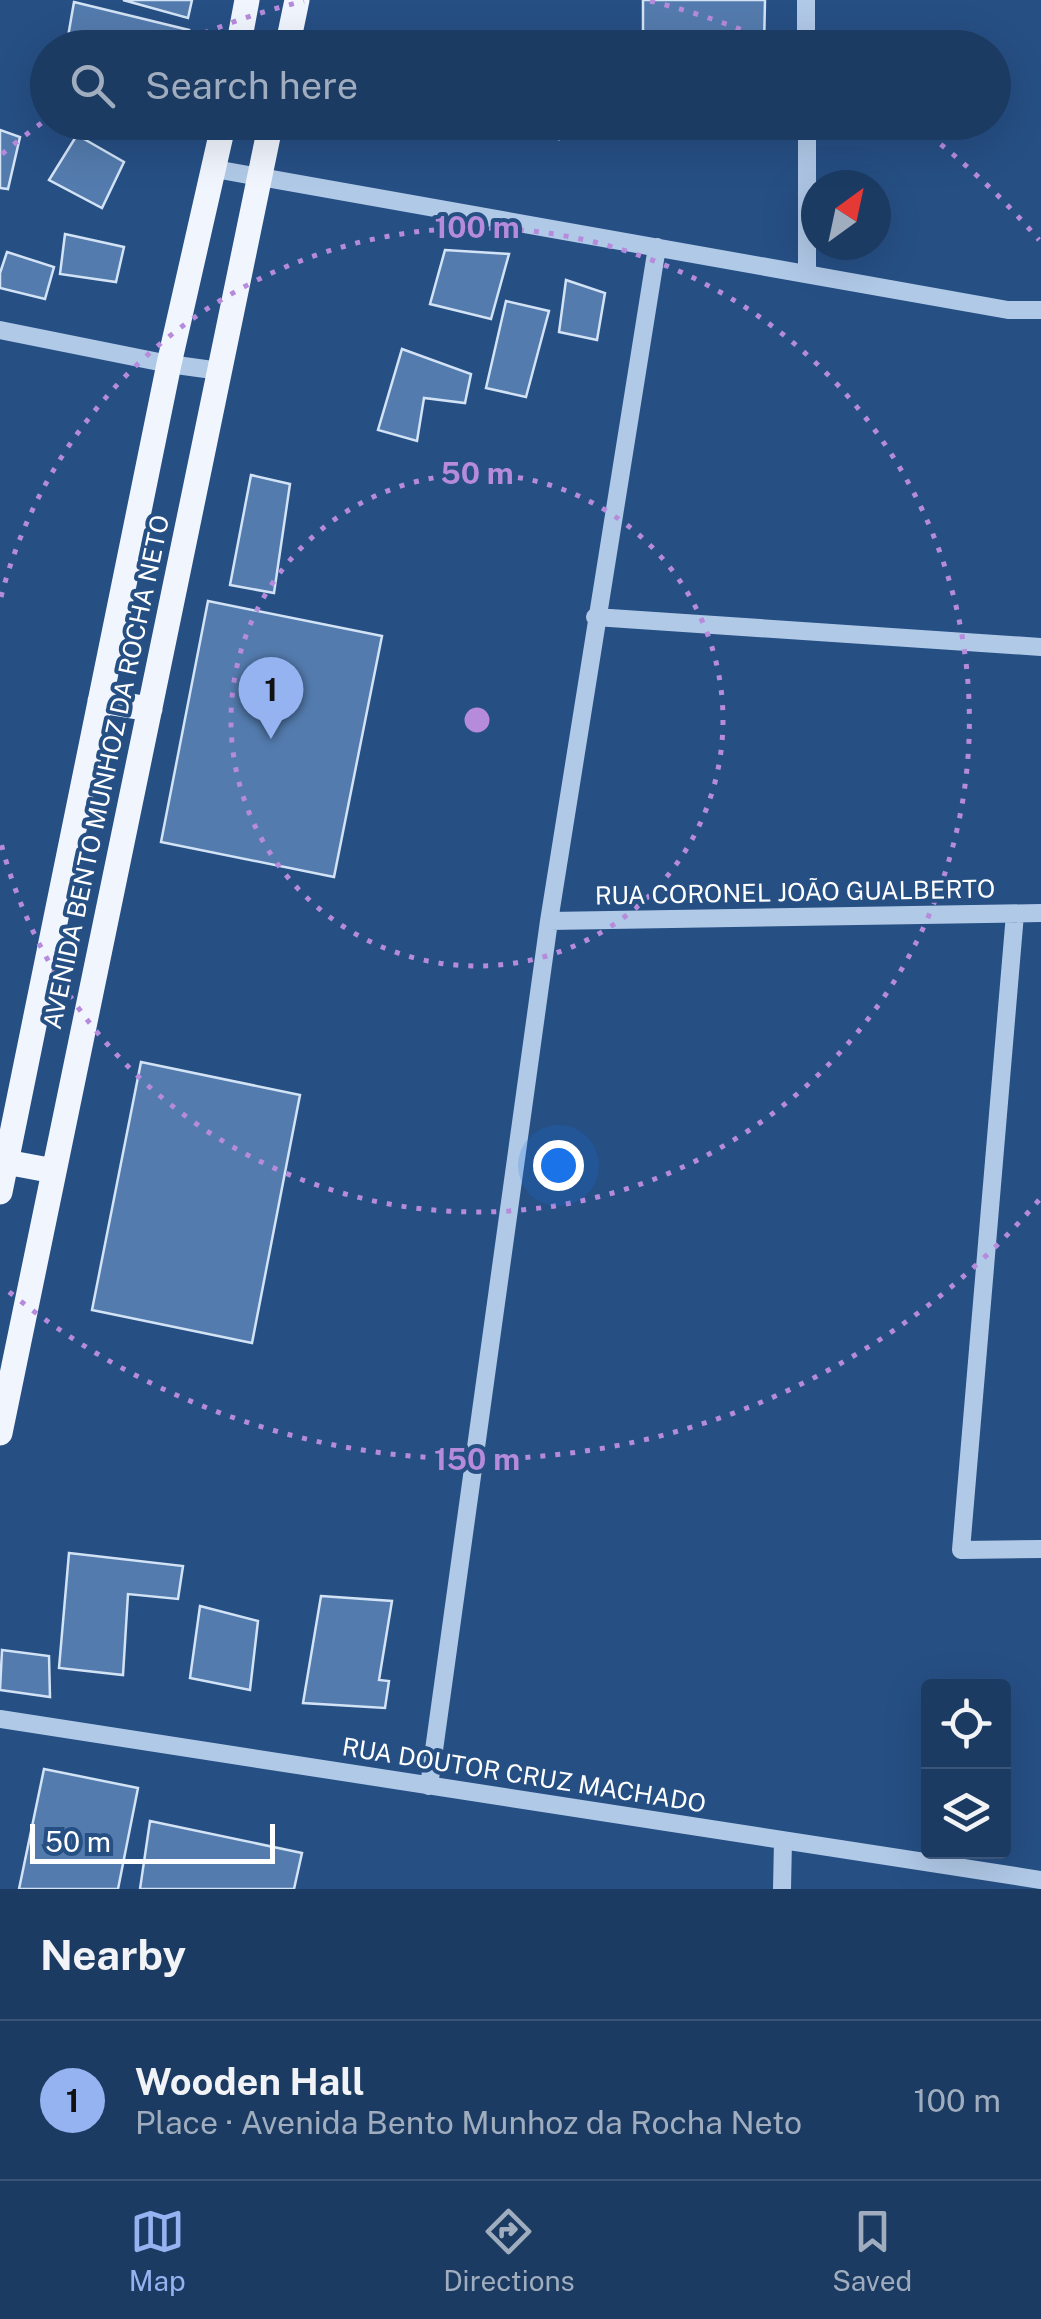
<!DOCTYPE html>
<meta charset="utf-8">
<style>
:root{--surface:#1c3b63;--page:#29466c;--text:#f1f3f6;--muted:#a0adbe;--line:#3a5578;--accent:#95b2f1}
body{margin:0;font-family:"Public Sans",sans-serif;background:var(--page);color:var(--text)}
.controls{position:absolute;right:30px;bottom:30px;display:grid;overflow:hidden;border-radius:10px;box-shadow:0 10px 40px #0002}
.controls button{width:90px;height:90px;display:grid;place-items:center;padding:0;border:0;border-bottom:2px solid var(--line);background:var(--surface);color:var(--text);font:50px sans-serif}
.compass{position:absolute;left:801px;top:170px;width:90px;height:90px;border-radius:50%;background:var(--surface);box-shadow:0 10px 40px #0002;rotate:33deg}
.scale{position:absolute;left:30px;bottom:25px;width:245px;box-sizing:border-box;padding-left:10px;border:5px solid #fff;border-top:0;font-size:28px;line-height:35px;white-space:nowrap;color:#fff;-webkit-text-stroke:8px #264f84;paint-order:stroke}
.you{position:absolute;left:558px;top:1165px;width:35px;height:35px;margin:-25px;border:8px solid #fff;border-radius:50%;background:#1a73e8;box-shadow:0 0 0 15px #1a73e833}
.badge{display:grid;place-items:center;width:65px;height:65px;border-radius:50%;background:var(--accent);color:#111;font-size:32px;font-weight:700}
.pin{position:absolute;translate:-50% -82px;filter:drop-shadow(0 2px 5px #0008)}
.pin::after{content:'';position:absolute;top:52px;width:35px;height:30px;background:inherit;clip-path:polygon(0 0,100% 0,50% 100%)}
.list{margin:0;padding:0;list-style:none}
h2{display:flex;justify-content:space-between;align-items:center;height:130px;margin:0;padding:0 40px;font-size:42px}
h2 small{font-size:32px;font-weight:400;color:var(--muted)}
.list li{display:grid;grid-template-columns:65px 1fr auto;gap:30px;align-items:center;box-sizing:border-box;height:160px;padding:0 40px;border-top:2px solid var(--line)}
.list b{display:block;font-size:38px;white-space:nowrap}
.list p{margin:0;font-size:32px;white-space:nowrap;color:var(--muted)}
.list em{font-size:32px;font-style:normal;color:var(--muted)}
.icon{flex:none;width:55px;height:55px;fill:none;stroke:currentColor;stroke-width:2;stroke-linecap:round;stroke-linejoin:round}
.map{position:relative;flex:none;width:1041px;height:1889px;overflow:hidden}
.search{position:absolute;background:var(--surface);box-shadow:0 10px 40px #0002;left:30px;right:30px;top:30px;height:110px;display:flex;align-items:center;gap:25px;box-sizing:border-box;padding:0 35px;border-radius:55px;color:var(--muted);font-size:38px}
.sheet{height:290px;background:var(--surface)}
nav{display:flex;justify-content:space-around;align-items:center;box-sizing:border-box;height:140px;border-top:2px solid var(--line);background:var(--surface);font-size:28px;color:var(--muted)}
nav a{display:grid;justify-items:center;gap:5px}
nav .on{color:var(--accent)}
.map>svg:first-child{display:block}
</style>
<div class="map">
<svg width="1041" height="1889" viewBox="0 0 1041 1889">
<rect width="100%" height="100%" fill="#264f84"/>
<path fill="#537bad" stroke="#d3e3f6" stroke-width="2.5" d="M123,0h69l-4,18z
M643,0h122l-1,48h-121z
M74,2l115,28 -4,18h-119z
M134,122h34l-3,13 -32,-7z
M455,122h106l-2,17z
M0,130l20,7 -12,52 -8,-1z
M77,135l47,27 -22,46 -53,-28z
M65,234l59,13 -8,35 -56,-8z
M445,250l64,4 -18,65 -61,-15z
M7,252l47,15 -9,32 -45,-11v-15z
M566,280l39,13 -8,47 -38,-8z
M506,301l43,10 -23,86 -40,-9z
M402,349l69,25 -6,29 -41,-5 -7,43 -39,-11z
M251,475l39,9 -16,109 -44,-8z
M208,601l174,35 -48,241 -173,-35z
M141,1062l159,33 -48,248 -160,-33z
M69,1553l114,13 -5,33 -50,-5 -5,81 -64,-7z
M321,1596l71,5 -13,79 10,1 -4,27 -82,-5z
M200,1606l58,15 -8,69 -60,-12z
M2,1650l47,6 1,41 -50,-7z
M44,1769l94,19 -20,101h-99z
M150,1821l152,32 -8,36h-154z"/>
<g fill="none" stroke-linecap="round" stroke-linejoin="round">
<path stroke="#b0c9e7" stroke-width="18" d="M806,0v48
M807,122v152
M215,169l793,141h33
M0,330l169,34 51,7
M595,617l446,30
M1015,914l-54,636 80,-1
M549,921l492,-8
M0,1719l1041,161
M429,1786l120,-865 108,-674
M782,1889l1,-49"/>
<path stroke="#f1f6fe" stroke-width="25" d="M238,48l9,-48
M287,48l10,-48
M100,701l50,8
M6,1162l48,9
M0,1192l169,-828 55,-242
M0,1433l271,-1311"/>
</g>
<g fill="none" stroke="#b68bdc" stroke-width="5" stroke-dasharray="5 10">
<circle cx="477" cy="720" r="246"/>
<path d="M1 597A492 492 0 1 1 1 843"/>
<path d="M1039 1200A739 739 0 0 1 2 1286M2 154A739 739 0 0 1 43 122M176 45A739 739 0 0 1 304 1M650 1A739 739 0 0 1 778 45M917 126A739 739 0 0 1 1039 240"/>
</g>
<g text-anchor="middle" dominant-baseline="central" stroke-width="8" stroke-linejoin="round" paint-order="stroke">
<g font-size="25" fill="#fff" stroke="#264f84">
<text transform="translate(106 772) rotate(-78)">AVENIDA BENTO MUNHOZ DA ROCHA NETO</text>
<text transform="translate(795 892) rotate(-1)">RUA CORONEL JOÃO GUALBERTO</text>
<text transform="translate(524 1775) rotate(9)">RUA DOUTOR CRUZ MACHADO</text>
</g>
</g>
<circle cx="477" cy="720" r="15" fill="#b68bdc" stroke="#264f84" stroke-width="5"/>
<g font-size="30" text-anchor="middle" font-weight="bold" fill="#b68bdc" stroke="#264f84" stroke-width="8" stroke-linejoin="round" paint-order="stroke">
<text x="477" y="238">100 m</text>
<text x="477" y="484">50 m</text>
<text x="477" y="1470">150 m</text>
</g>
</svg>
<div class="controls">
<button><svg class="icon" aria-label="locate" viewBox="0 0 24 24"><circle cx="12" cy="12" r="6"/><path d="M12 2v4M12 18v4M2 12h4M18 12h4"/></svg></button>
<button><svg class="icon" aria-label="layers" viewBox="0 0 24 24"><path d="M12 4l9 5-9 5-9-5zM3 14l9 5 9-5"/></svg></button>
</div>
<svg class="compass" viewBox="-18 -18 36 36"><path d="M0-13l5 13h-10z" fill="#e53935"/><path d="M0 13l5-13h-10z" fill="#a0adbe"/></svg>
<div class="scale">50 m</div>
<div class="you"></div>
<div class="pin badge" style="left:271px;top:739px">1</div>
<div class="search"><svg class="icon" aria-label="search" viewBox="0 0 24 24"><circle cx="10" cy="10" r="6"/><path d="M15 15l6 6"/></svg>Search here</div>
</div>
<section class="sheet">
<h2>Nearby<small></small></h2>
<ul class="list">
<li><span class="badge">1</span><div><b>Wooden Hall</b><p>Place · Avenida Bento Munhoz da Rocha Neto</p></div><em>100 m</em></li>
</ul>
</section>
<nav>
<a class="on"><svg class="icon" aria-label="map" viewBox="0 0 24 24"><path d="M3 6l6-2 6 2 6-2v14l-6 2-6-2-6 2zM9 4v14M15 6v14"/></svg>Map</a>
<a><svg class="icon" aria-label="directions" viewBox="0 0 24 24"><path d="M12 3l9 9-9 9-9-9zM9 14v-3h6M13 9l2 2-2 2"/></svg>Directions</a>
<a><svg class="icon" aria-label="saved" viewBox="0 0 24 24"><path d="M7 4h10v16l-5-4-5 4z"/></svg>Saved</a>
</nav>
